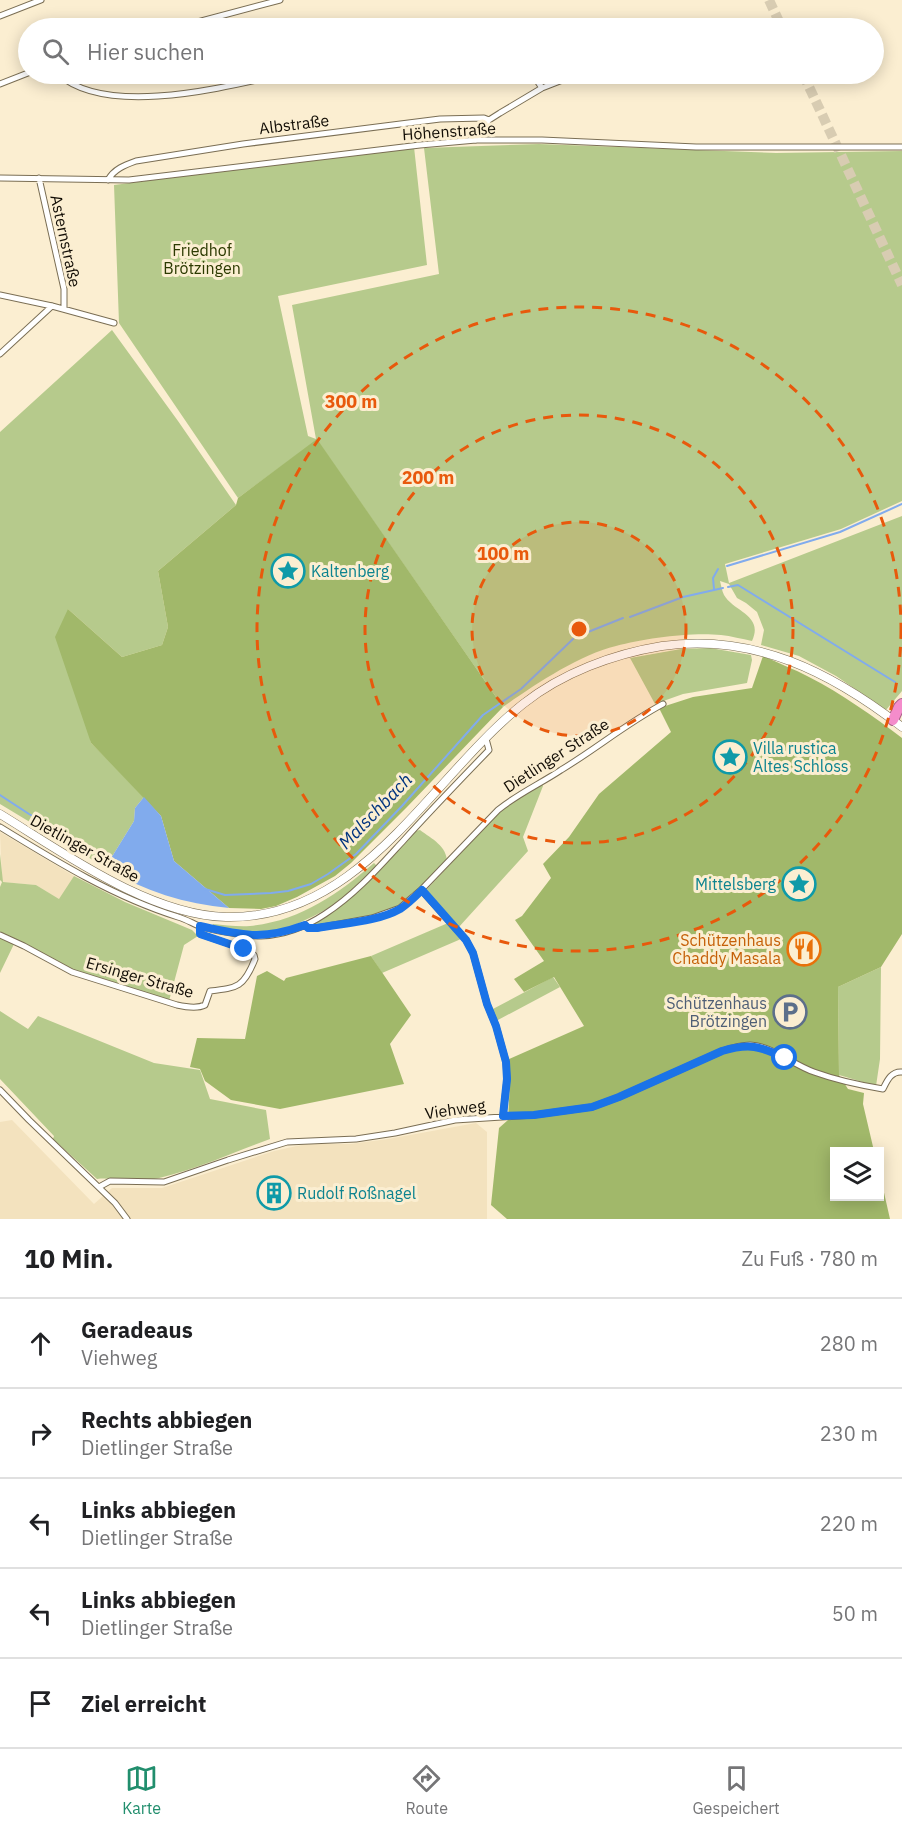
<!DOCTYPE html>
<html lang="de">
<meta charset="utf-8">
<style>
:root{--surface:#fff;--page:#f2f2f2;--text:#202124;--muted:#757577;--line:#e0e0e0;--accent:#218e6d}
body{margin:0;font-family:"IBM Plex Sans",sans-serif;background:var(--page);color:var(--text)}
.controls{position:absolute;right:18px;bottom:18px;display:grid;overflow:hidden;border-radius:0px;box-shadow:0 3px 15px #0003}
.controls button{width:54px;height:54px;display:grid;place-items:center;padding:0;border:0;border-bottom:2px solid var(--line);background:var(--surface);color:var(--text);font:30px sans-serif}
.stop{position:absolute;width:18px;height:18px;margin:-14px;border:4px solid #1a73e8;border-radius:50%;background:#fff}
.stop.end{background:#1a73e8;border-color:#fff;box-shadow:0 2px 6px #0008}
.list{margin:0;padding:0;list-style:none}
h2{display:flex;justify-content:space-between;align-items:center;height:78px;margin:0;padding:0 24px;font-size:26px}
h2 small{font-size:20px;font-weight:400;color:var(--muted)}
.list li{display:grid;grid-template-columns:39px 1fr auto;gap:18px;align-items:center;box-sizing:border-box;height:90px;padding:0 24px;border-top:2px solid var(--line)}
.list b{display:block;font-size:22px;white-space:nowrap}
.list p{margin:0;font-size:20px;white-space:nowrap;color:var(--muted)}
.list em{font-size:20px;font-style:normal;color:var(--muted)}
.icon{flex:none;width:33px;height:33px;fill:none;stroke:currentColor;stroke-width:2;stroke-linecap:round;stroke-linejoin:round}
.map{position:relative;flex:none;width:902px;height:1219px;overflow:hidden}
.search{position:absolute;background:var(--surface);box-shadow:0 3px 15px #0003;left:18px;right:18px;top:18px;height:66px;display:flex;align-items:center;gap:15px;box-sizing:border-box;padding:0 21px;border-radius:33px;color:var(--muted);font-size:22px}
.sheet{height:528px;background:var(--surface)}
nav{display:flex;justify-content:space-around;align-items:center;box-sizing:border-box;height:84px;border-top:2px solid var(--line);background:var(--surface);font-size:16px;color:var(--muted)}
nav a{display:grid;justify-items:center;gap:3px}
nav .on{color:var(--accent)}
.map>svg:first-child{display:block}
</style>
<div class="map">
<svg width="902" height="1219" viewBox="0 0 902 1219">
<rect width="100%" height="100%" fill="#fbeed1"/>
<path fill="#f3e2be" d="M0,832l74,44 -14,24 -24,-15 -34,-3z
M12,1120l82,84 18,-16h50l112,-37 32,-7h44l38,-5 88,-16 11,9v87h-487v-97z"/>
<path fill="#b6ca8c" d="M539,144l237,9 126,-2v350l-61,28 -116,35 4,19 173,-67v175l-16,19 -50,-34 -37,-20 -38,-11 3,-15 -7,-18 -11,-9 -9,-5 -8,-14 -9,-3c1,4 2,10 4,14 10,17 40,20 28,46 -10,-2 -21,-5 -31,-6 -30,-3 -76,3 -105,11 -37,9 -82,39 -113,61l-186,-267 -79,58 -119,-175 -5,-138 300,-38 13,118 -149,31 30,140 8,3 -24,-134 147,-31 -15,-126z
M112,330l66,91 58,84 -78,66 10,56 -6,18 -40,12 -54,-48 23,134 53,54 -9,11 -1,13 -21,34 -5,6 -2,7 -106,-64v-372z
M710,648l41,7 1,5 -5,23 -64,11 -28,10 -25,-46 51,-9z
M542,784l1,2 -20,51 5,14 -70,77 -30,-33 -1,-6 77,-82z
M420,830c12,9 27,16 27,32l-25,26 -10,5 -13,14 -30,10 -55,9 -1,-2c42,-22 70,-59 102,-93z
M0,854l3,28 33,3 23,14 15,-23 51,26 67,28 6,6 -14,9 -15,56 -97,-31 -44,-25 -28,-12v-46l2,-5 -2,-2z
M374,863l3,3c-20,24 -46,43 -74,55 -6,3 -12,6 -17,8 -25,6 -50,3 -74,-3l1,-2c12,1 25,3 37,2 50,-5 88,-32 124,-63z
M448,923l13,16 -79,34 -11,-17z
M0,938l14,6 -14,29z
M881,967l-1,92 -4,27 -37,-11 -1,-88z
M553,977l7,10 -64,34 -5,-11z
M0,1011l28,18 10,-13 116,47 46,7 10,29 56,11 4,29c-41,15 -83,35 -126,42 -15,2 -31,-4 -47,-2l-44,-40 1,-3 -54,-57z"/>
<path fill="#a1b86a" d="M317,439l186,268 -96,100 -56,56 -16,13 -38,21 -21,9 -15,3 -32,-1 -55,-47 -13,-45 -70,-73 -36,-106 13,-28 54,48 40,-12 6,-18 -10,-56 78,-66 2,-7z
M763,656c15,7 31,13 46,21 33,17 64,39 93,61v196l-21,33 -43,20 1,88 9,14 16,4 -1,11 11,47 -40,1v44h46v-21l10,44h-383l-16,-14 8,-77 9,-8 2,-38 -3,-22 77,-34 -30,-49 -30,15 -10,-13 30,-18 -29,-41 7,-4 29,-38 -8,-14 26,-27 30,-43 72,-62 -12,-24 34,-11 59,-9z
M371,956l40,59 -21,29 14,40 -124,25 -49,-9 -26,-19 -5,-12 -10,-2 7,-29 48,1 12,-63 10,-5 17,10 2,-3z"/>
<path fill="#81abed" d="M144,797l17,19 13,45 55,47c-44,-4 -85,-17 -123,-40l2,-7 5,-6 21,-34 1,-13z"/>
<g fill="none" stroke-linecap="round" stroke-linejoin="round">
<path stroke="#81abed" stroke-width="2" d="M727,566l113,-34 62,-28
M728,587l10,-2 157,97
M714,589l-1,-11 5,-9
M630,617l53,-20 40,-9
M578,636l45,-18
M0,795l29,19 51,29
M205,889l20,6 46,-2 17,-2 23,-7 17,-10 28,-20 46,-48 81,-91 38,-26 52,-50"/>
<path stroke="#d8ccb2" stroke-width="10" stroke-dasharray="10 5" stroke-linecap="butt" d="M769,0l13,28
M803,74l99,211"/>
<defs>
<path id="street" d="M0,16l41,-16
M175,28l105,-28
M588,28l6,-3
M58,74c49,44 167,13 226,0
M529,74l5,2 8,12
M0,84l28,-11
M476,140l13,-20 11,-7 42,-25 36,-14
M0,178l129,2 291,-35 56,-5h66l154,7h206
M39,178l25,111v20
M108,180c6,-11 17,-15 28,-19l107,-17 197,-25 44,-1 5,2
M0,295l52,11 62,17
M0,354l52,-48
M0,827c57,35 114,70 178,90 7,2 14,6 21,9 16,5 46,10 62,10 23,-1 46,-10 64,-22 31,-20 55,-48 79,-74 28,-31 56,-60 85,-90l-3,-11
M421,890l45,50 7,13 14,51 9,22 10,36 1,17 -4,37
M305,925l3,3h9l55,-10 28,-10 21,-18 77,-80c21,-17 42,-26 63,-40 35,-21 66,-47 102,-66
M0,935l24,11 48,26 105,33c9,2 20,4 28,0l5,-14c28,-3 34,-4 45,-32l-1,-4 -7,-5 -47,-16v-8
M0,1090l29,30 86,83 12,16
M99,1187l11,-6 54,1 64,-22 59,-18 69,-3 39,-6 60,-13 79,-5 58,-8 27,-10 103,-46c9,-3 18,-6 28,-6 23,1 43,20 64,27 22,8 45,13 69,17 4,-8 8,-18 19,-17"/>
<path id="secondary" d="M0,814c64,39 149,101 226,103 136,3 204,-139 297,-213 39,-31 90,-50 139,-58 92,-13 169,26 240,81"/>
<path id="highway" d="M893,720l6,-13 3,-3"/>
</defs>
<use href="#street" stroke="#7a6e54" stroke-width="7"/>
<use href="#secondary" stroke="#7a6e54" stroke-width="9"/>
<use href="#highway" stroke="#a56086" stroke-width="12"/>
<use href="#street" stroke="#fff" stroke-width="5"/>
<use href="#secondary" stroke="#fff" stroke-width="8"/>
<use href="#highway" stroke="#f48ccb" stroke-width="10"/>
</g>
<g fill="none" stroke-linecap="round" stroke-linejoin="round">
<path stroke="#1a73e8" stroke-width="8" d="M244,949l-44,-15v-8c44,9 61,15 105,-1l3,3h9c26,-5 60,-6 83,-19 8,-5 15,-12 22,-19l44,50 7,13 14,51 9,22 10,36 1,17 -4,37 31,-1 58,-8 27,-10 103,-46c27,-8 38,-5 63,7"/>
</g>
<circle cx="579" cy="629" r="107" fill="#e8590c" fill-opacity=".12"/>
<g fill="none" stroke="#e8590c" stroke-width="3" stroke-dasharray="10 8">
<circle cx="579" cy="629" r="107"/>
<circle cx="579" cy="629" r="214"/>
<circle cx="579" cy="629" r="322"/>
</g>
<defs>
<symbol id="sight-ring" viewBox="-11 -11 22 22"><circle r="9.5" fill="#fbeed1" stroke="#0f9aa8" stroke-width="1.5"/><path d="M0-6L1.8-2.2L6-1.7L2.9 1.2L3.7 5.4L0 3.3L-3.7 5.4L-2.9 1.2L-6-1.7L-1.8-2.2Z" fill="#0f9aa8"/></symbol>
<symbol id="restaurant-ring" viewBox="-11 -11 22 22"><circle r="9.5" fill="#fbeed1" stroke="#e8710a" stroke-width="1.5"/><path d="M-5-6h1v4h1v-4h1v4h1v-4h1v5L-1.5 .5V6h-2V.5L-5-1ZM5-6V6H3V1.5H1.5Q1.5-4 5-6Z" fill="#e8710a"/></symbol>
<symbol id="parking-ring" viewBox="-11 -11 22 22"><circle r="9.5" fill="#fbeed1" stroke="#5c6f8a" stroke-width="1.5"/><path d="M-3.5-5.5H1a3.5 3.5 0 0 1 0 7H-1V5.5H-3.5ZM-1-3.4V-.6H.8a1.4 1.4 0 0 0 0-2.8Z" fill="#5c6f8a"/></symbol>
<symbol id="building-ring" viewBox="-11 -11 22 22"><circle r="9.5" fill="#fbeed1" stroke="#0f9aa8" stroke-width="1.5"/><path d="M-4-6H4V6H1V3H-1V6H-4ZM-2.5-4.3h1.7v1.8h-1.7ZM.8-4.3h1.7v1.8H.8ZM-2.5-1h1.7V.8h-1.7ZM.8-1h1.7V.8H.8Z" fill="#0f9aa8"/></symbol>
</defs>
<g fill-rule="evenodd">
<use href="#sight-ring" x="269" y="552" width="38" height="38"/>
<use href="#sight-ring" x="711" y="738" width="38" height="38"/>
<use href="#sight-ring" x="780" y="865" width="38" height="38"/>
<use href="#restaurant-ring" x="785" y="930" width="38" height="38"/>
<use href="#parking-ring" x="771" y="993" width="38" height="38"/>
<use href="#building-ring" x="255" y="1174" width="38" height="38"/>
</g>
<g text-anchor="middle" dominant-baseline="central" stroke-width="6" stroke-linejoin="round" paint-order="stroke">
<g font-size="16" fill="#120d05" stroke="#fbeed1">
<text transform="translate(294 124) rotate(-7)">Albstraße</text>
<text transform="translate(449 131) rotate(-4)">Höhenstraße</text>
<text transform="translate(66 241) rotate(78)">Asternstraße</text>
<text transform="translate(556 755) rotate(-33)">Dietlinger Straße</text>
<text transform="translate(85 848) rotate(29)">Dietlinger Straße</text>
<text transform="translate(140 977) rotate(16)">Ersinger Straße</text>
<text transform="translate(455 1109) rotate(-8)">Viehweg</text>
</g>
<g font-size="16" fill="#2c3a00" stroke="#fbeed1">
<text x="202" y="250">Friedhof<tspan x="202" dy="18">Brötzingen</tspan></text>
</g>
<g font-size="16" fill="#0d838f" stroke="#fbeed1" text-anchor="start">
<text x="311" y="571">Kaltenberg</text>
<text x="753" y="748">Villa rustica<tspan x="753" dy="18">Altes Schloss</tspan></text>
<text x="776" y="884" text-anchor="end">Mittelsberg</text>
<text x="297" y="1193">Rudolf Roßnagel</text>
</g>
<g font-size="16" fill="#c56008" stroke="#fbeed1" text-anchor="end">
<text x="781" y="940">Schützenhaus<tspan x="781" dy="18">Chaddy Masala</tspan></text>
</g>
<g font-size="16" fill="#4e5e75" stroke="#fbeed1" text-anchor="end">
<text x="767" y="1003">Schützenhaus<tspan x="767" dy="18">Brötzingen</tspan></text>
</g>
<g font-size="18" font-style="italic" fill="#01347f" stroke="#fbeed1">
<text transform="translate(375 811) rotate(-46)">Malschbach</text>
</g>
</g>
<circle cx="579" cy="629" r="9" fill="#e8590c" stroke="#fbeed1" stroke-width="3"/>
<g font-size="18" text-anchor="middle" font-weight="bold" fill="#e8590c" stroke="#fbeed1" stroke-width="6" stroke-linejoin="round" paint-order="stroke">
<text x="351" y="408">300 m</text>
<text x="428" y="484">200 m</text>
<text x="503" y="560">100 m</text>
</g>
</svg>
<div class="controls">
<button><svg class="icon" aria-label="layers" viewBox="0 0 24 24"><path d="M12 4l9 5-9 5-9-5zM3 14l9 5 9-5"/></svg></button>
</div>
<div class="stop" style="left:785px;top:1058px"></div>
<div class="stop end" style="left:244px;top:949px"></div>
<div class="search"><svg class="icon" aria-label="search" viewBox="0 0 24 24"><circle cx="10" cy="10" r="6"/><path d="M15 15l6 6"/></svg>Hier suchen</div>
</div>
<section class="sheet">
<h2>10 Min.<small>Zu Fuß · 780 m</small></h2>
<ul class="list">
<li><svg class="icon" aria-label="ahead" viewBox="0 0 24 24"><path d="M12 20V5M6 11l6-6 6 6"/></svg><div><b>Geradeaus</b><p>Viehweg</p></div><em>280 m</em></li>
<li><svg class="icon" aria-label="right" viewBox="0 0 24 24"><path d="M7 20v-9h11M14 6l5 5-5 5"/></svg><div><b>Rechts abbiegen</b><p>Dietlinger Straße</p></div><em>230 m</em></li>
<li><svg class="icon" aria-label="left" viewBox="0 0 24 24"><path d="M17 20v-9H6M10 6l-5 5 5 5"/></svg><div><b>Links abbiegen</b><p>Dietlinger Straße</p></div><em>220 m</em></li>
<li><svg class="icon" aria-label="left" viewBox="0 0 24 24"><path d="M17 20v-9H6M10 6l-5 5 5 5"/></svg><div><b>Links abbiegen</b><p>Dietlinger Straße</p></div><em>50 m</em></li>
<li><svg class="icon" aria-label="arrive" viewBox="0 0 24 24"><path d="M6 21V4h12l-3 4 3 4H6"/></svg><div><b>Ziel erreicht</b></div></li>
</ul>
</section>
<nav>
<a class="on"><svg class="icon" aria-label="map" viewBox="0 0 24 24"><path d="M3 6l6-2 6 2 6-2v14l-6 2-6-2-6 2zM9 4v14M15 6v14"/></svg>Karte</a>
<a><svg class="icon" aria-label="directions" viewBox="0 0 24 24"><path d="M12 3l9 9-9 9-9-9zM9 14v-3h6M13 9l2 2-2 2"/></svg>Route</a>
<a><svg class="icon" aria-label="saved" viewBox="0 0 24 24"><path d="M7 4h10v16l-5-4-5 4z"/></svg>Gespeichert</a>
</nav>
